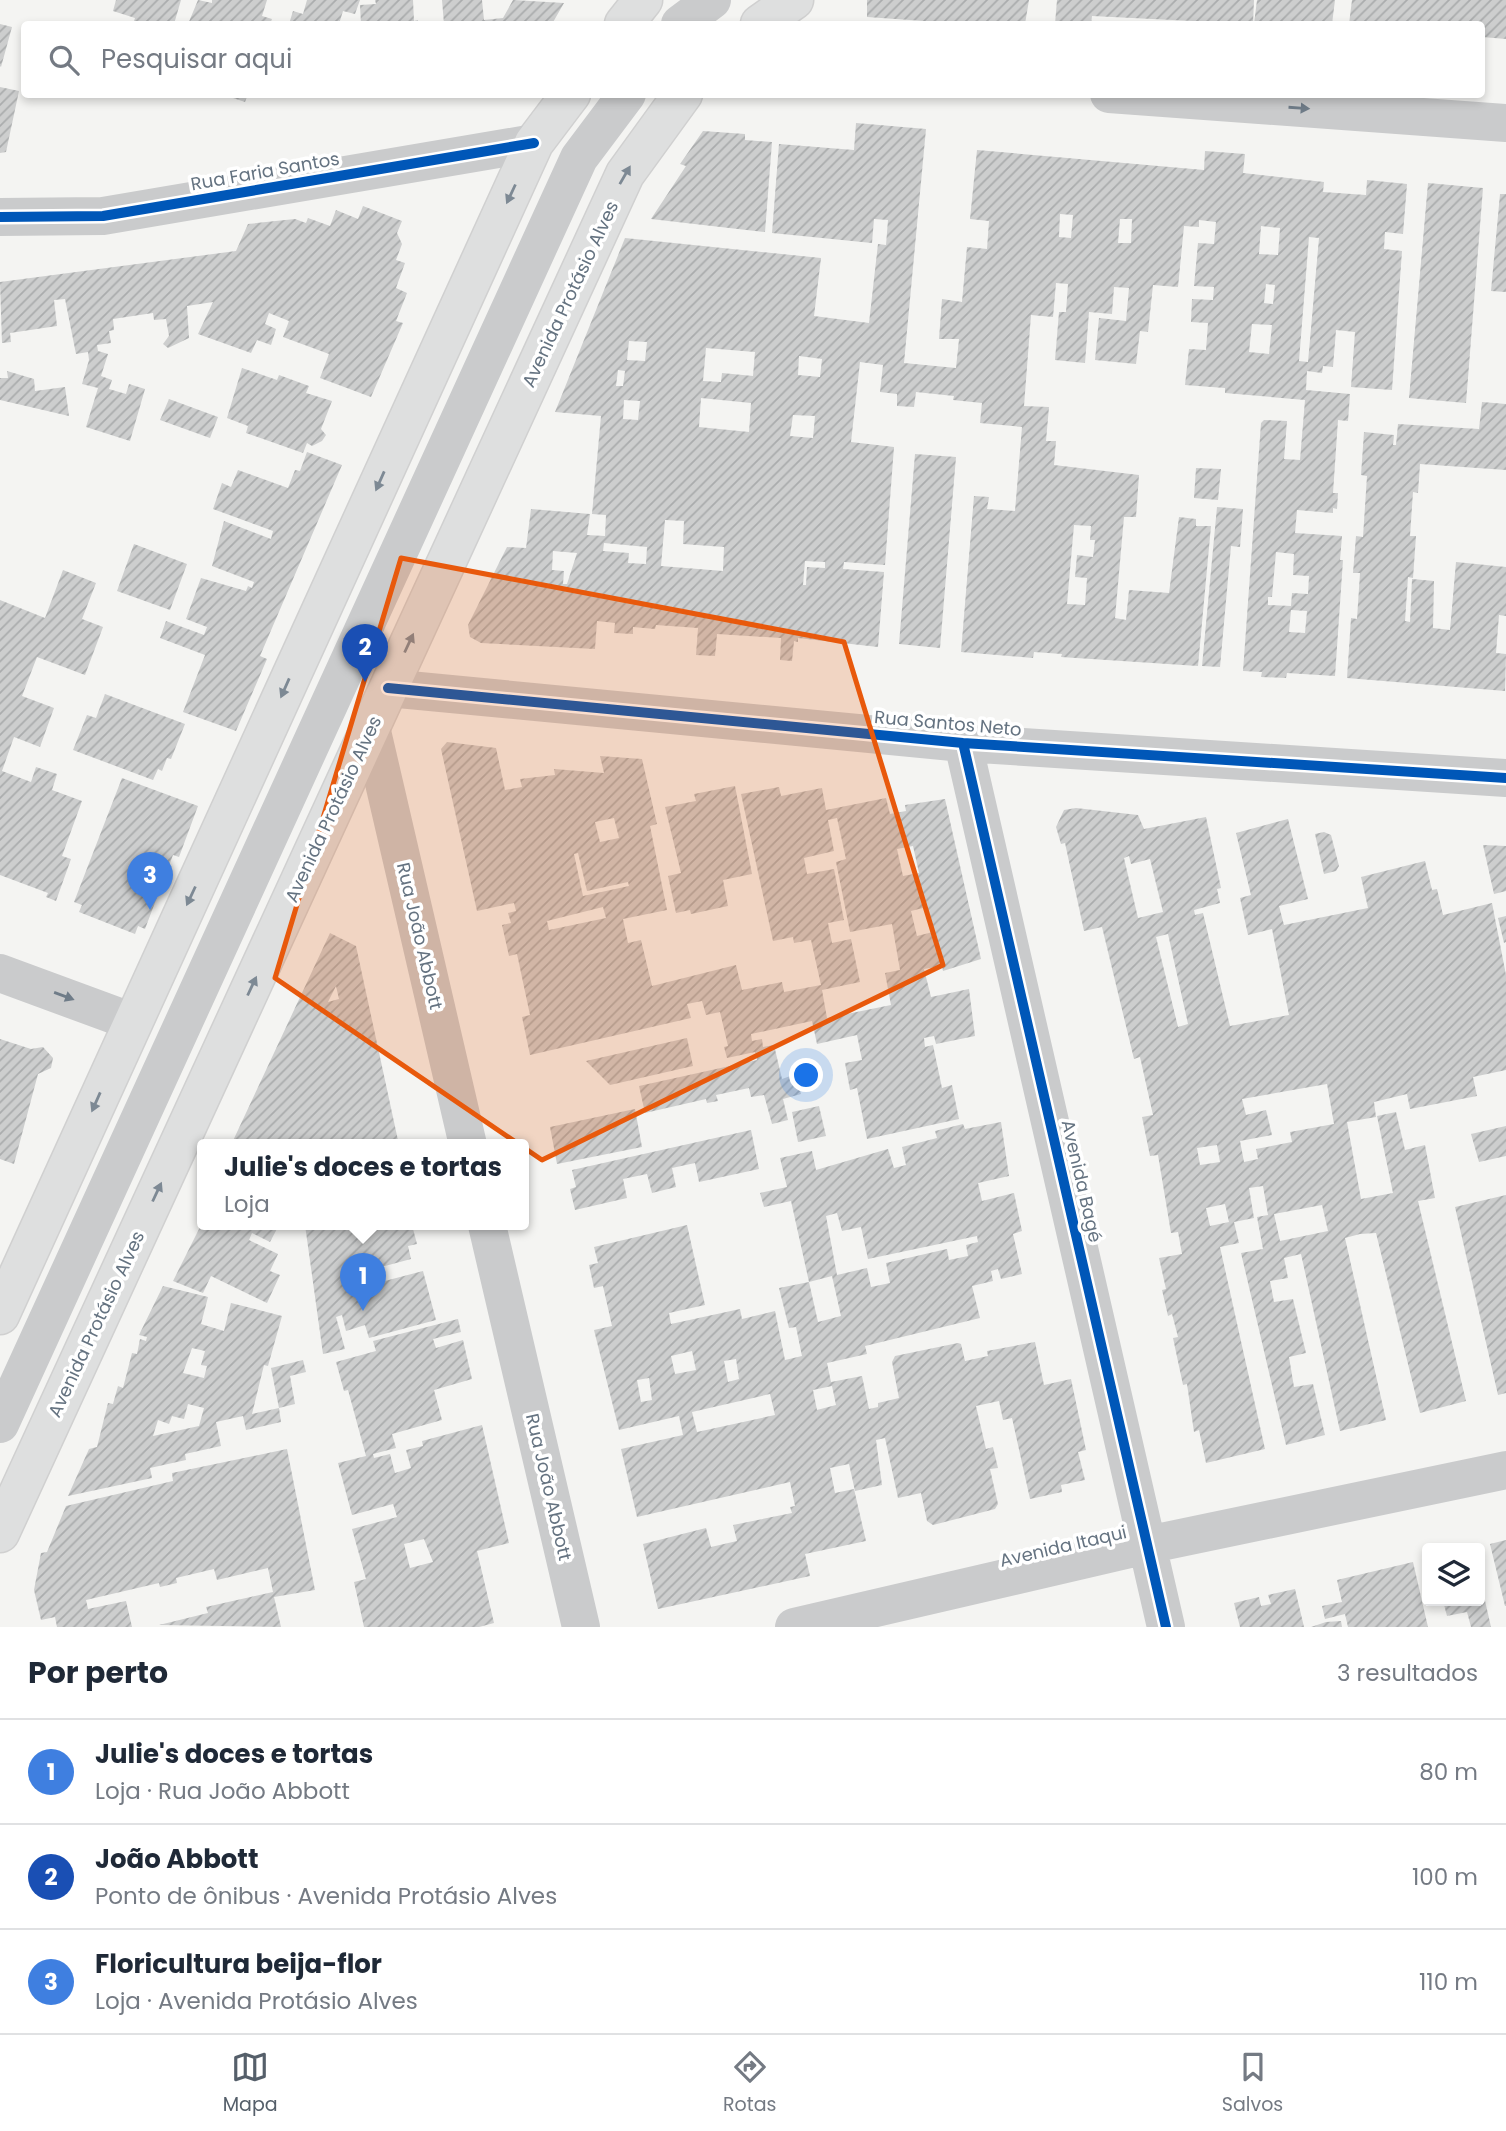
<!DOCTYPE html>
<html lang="pt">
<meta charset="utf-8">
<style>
:root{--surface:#fff;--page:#f2f2f3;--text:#1f2937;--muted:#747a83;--line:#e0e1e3;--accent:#555f6a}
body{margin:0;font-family:Poppins,sans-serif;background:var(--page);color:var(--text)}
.controls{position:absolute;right:21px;bottom:21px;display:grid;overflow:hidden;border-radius:7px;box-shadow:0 4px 10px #0003}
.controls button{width:63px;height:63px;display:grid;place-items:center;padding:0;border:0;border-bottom:2px solid var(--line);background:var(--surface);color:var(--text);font:35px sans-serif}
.you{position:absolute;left:807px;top:1076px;width:24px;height:24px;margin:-18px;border:5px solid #fff;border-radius:50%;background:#1a73e8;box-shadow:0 0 0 10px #1a73e833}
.badge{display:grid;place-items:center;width:46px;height:46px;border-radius:50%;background:var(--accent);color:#fff;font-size:23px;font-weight:700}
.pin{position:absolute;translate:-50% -58px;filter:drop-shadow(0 2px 4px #0008)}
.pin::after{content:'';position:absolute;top:37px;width:24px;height:21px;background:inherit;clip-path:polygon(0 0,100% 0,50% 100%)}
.popup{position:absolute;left:197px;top:1139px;width:332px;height:91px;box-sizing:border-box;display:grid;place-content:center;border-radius:7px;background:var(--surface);filter:drop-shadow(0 2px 5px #0005);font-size:23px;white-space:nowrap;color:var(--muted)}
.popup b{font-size:26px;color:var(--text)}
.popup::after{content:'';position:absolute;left:50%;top:100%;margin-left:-14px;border:14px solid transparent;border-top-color:var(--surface)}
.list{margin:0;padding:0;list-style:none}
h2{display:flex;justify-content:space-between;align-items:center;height:91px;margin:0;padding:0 28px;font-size:30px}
h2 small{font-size:23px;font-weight:400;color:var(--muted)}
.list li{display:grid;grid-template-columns:46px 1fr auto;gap:21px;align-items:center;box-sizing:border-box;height:105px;padding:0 28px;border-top:2px solid var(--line)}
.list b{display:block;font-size:26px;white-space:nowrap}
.list p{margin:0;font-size:23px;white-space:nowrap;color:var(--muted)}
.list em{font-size:23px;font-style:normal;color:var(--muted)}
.icon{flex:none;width:38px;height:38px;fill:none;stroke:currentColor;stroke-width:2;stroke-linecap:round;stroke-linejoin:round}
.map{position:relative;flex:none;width:1506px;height:1627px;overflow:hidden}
.search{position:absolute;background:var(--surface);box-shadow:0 4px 10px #0003;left:21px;right:21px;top:21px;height:77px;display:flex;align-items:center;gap:18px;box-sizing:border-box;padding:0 24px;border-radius:7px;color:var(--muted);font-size:26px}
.sheet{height:406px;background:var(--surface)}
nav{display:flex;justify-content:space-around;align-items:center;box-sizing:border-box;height:98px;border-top:2px solid var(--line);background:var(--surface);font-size:19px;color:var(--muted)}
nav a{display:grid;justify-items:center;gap:4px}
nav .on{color:var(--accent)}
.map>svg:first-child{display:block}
</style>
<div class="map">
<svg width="1506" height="1627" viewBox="0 0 1506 1627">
<defs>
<pattern id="building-hatch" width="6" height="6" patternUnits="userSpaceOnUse" patternTransform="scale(1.75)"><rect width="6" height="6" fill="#cdcece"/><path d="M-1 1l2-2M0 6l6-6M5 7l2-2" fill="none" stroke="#aaacad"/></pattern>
</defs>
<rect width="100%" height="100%" fill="#f4f4f2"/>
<path fill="url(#building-hatch)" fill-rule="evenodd" d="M116,0h65l-7,24h-41l2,-6 -22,-7z
M198,0l14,3v-3h55l-5,16 10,3 -2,5h-82z
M307,0h53l-5,14 -12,-3 -4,13h-50l4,-13 10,3z
M375,0h38l1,21 4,-1v4h-57l-1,-19 16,-1z
M442,0h40l2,20 19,-2 10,-18 51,3 -12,21h-108z
M867,0h162l-4,24h-58l-100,-7z
M1057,0h197l-1,24 -161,-8 -1,8h-36z
M1257,0h78l-3,24h-78z
M1352,0h154v39l-24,-2v-13h-133z
M0,24l12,3 -11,40 -1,-1z
M0,87l19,4 -13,61 -6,1z
M221,94h27l-3,8z
M856,123l70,6 -22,234 52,5 3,-29h-20l3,-40 20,3 5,-55 20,2 2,-28 -19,-2 7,-69 227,20 1,-19 40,3 -2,19 81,9 -1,10 43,3 1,-15 40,4 -4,50 -18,-2 -1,17 18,2 -10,139 -41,-3 4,-55 -19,-2 -3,37 -10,-1 -1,7 -15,-2 -1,19 44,4 -2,27 -10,-1 -5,73h5l-1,16 -4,-1v5l-36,-3 -2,23 47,3 -2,24h3l-8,116 -48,-3 -1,5 -25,-1 1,-5 -19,-1 18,-248 3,-3 23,1 -3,38 16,1 5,-60 -80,-7v-5l-40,-3 4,-36 17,1 2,-27 -17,-1 1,-23 21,1 1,-13 -20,-1 4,-43 16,1 2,-22 -17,-2v7l-15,-1 -6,61 -25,-2 -5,47 -8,-1 -4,33 -41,-4 4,-42 27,3 3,-33 -15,-1 -2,27 -23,-2 -4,51 -30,-3 4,-48h7l2,-28 -12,-1 -3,34 -22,-2 -7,91 25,1 -3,34h10l-2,24 85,10 -3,42h-12l-9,101 11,2 3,-30 40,3 10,-76 17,2v7h15l-13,140 -137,-9 1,-3 -28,-2 -1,6 -72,-6 13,-156 15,1 -2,12 28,2 7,-84 -42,-4 2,-20 -29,-3 1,-4 -38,-4 -2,15 -17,-1v-12l-17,-2 3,-27 -23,-3 -9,80 43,5 -9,118 -41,-3 -1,7 41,3 -6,75 -80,-9v4l-4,-1 -2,20 -12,-1 1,-22 -64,-4 -2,22 -19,-1 2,-27 -42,-3 -1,4 -22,-2v7l-19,-1 1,-10 -18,-2 -2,28 -114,-6 -11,-6 -2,-12 39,-78 19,1 5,-39 59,5 -3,21 18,1 1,-21 -14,-1 9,-98 -46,-4 70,-174 196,20 -7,58 55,7 9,-79 8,1 2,-25 -14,-1 -2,24 -100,-10 7,-89 75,6zM1060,214l13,1 -2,23 -12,-1zM1120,219h12l-1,24h-13zM1261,226l19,2 -2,27 -19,-1zM1309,237l10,1 -11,124 -9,-1zM1266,284l9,1 -2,19 -9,-1zM1252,324l20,1 -3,29 -20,-2zM629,341l18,1 -2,19 -18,-1zM706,348l49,4 -2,24 -31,-3 -1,9 -18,-1zM799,356l23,3 -2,18 -22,-2zM618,370l7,1 -2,15h-7zM701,398l50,5 -2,29 -50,-5zM624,400l16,1 -2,19 -15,-1zM793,415l22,1 -2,22 -23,-2zM665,520l19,1 -1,23 41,3 -1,24 -62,-5zM1074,525l17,1 -1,14h5l-2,17 -16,-2 -2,22 12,1 -2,27 -18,-1zM604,543l43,4 -1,17 -18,-1 1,-10 -26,-2zM553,551l24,2 -10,31h-4l1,-13 -12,-1zM1276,552l18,2 -1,21 16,1 -1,18 -16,-1 -1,13 -23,-1v-8h4zM805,561l20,1v6l-18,-1 -1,18h-3zM1291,610l16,1 -2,22 -16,-1z
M703,131l42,3v6l27,2 -7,90 -114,-13 35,-53 -6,-2z
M1428,183l55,5 -17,215 -57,-5z
M1500,194h6v98l-15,-1z
M363,206l39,15 -5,12 5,11 -6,16 9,3 -9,25 11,5 -11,28 7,2 -32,74 -51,-19 9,-24 -46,-17 6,-16 -20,-8 -4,11 11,5 -5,16 -14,-5 -6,13 -53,-19 15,-32 -26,4 2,32 -21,10 -5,-4 6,-8 -3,-17 -12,1 -1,-7 -40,6 1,11 -5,1 2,12 -14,2 1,6 10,3 -7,22 11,4 -3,9 17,5 3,-10 16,5 -15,52 -44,-14 12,-39 -16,-4 7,-24 -1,-8 -12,2 -11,-55 -11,1 3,26 -47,7 1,9 -9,1 -2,-61 236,-31 12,-27 47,-5 11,4 2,-5 22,8 6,-16 22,9z
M242,368l35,12 2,-5 30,11 -3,7 26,8 -11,28 5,6 -4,6 -10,5 -5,-3 -4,10 -57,-20 2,-7 -21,-8z
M7,371l27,8 1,12 30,-4 4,29 -69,-16v-22h8z
M169,399l49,18 -8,21 -50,-18z
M1482,402l24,2v66l-86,-6 -2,29 -5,-1 -3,44h6l-3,42 -5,-1 -3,44 5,1 2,-43 22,2 -1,47 17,2 6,-68 50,5v49l-7,-1 -3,38 10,1 -1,37 -158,-13 4,-60 6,1 3,-46h-7l3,-37 7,1 4,-61 -6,-1 3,-43 30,3 -1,10h3l2,-21 81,5z
M307,452l35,13 -82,191 7,3 -31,72 -53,-19 22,-57 -45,-17 6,-17 38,14 3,-8 -21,-8 15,-41 45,13 2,-5 4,2 2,-6 -42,-16 12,-45 47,18 2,-8 -60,-22 9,-26 9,4 7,-17 50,18 7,-18 5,1z
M915,454l41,3 -16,191 -41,-4z
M1196,468l25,1 -3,31 -24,-2z
M1217,507l26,2 -3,38 -9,-1 -11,121 -18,-1z
M134,544l53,20 -17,46 -53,-19z
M63,570l33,13 -14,36 21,8 -18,48 -48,-18 -15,39 32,12 -14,39 -26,-10 -12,34 29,11 5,-15 21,7 -5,16 30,11 -20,55 9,3 -15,42 -10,-4 2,-4 -48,-18v-275l45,18z
M105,694l80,30 -14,35 -4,-1 -5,13 -4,-2 -5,11 -80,-30 14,-35 9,3z
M447,742l49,6 9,42 17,-3 -2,-8 35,-4 -1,-6 50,4 -4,-17 42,3 15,65 -7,2 17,84 -44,9 5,24 13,-3 11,46 84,-21 6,25 40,-8 2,10 37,-7 -10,-45 -17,3 -1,-6 -20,4 -32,-147 38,-7 2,9 41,-8 4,22 60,-12 4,16 16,-3 -1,-6 40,-6 36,160 -38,12 -1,-5 -18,3 7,28 38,-8 6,47 -39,8 -2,-8 -10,2 1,9 8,-2 9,43 10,-3 7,34 -92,20 -10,-51 -7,2 -5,-27 17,-3 -5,-25 -40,9 -5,-23 -61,13 1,7 10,-2 1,8 11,-2 8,34 14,-5 5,20 -18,5 5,21 -16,4 -8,-29 -13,2 -2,-9 -33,7 2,6 -11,2 -1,-4 -61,14 -6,-27 118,-26 -2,-8 -28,6 -3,-11 4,-1 -8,-34 -14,3 -4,-14 -15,3 4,14 -161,37 -8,-38 8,-2 -13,-61 -8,2 -7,-31 9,-2 -3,-10 8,-2 -2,-8 -37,8 -36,-162zM614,818l5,20 -19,4 -5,-20zM837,818l9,41 -10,3 14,70 42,-8 8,46 -15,3 6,32 -64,13 -5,-28 38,-8 -9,-43 -19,4 -4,-20 16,-3 -10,-51 -27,5 -3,-16 30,-7 -6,-31zM913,846l6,27 -16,3 -6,-27zM578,853l9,38 41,-9 1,4 -46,10 -9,-42zM603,907l3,11 -57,12 -2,-9zM927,907l6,25 -16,4 -6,-25z
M122,778l76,28 -19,51 -6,-2 -28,74 -7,-3 -3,8 -56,-22 3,-7 -8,-3z
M735,786l17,88 -29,6 5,26 -37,8 -1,-4 -14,3 -8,-37 13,-3 -16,-66 31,-6 -2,-7z
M1076,808l62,7 6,14 62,-12 15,71 -4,1 3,14 -26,7 1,5 8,-2 27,113 59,-11 -17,-86 -24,6 -8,-37 11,-3 -15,-62 52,-14 20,80 -29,7 5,19 84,-17 -7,-31 64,-16 7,29 5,-1 6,26 49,-12 14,72v95l-33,7 4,19 -67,13 -3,-15 -33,8 2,15 -29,5 14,77 32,-6 -16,-77 19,-4 9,38 20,-5 10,53 -17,3 48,200 -46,12 -44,-180 -16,1 -15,4 41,182 -46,11 -39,-177 -17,4 4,20 -18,3 4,21 19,-3 13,54 -17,4 5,30 19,-3 12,51 -39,10 -45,-192 22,-4 -6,-32 11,-2 -5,-29 -14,2 5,30 -20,4 5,21 -19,4 45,202 -59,14 -7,-33 -5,2 -7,-48 -4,1 -10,-47 5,-1 -6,-23 -4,2 -6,-26 4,-1 -7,-31 23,-4 -4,-22 -7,1 -13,-78 -8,1 -8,-39 11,-2 -13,-58 -6,2 -32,-132 -18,4 -19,-88 -4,1 -5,-17 8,-17zM1129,856l2,8 19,-5 13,53 -25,6 -14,-60zM1168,934l20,90 -10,3 -22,-90zM1327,1084l7,40 -44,8 2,10 -36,7 2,10 -14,3 -4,-21 32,-6 -6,-25 -20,5 -4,-16zM1217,1145l3,17 -20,3 -3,-17zM1225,1204l4,18 -19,4 -4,-18zM1322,1205l6,26 -48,10 -6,-27z
M1324,832l7,3 8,31 -3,5 -12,3 -9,-40z
M1483,845l23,1v45l-12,3z
M1506,916v26l-2,1 -6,-25z
M330,933l26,13 43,199h-168zM336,986l3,13 -11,3z
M687,1038l6,28 -83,19 -24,-24z
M0,1039l31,10 12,-2 10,11 -2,10 -13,6 -24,90 -14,-5z
M819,1106l7,30 -28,6 -6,-30z
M635,1109l7,38 -85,17 -7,-37z
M1001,1122l8,54 -31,7 4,18 32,-8 8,38 -9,3 9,40 -21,5 -3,-10 -7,2 2,10 -21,5 8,32 -115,28 2,8 -40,9 4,19 31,-6 7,33 9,-2v-4l21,-5 -7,-36 3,-6 63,-13 3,1 4,17 23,-5 -1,-5 48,-9 9,43 27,-6 15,71 -8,2 7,28 -24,5 1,7 -32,7 -18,-81 -9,2 -4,-19 -23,5 10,43 7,-2 5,21 -8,1 8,35 -3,5 -62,16 -6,-4 -6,-28 -23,5 -13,-60 -9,2 6,45 -27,6 -6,-27 -19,4 5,25 19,-4 12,52 -61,13 5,22 -152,33 -15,-65 63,-16 5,19 26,-6 -4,-16 59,-12 -2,-6 5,-1 -5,-24 -153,35 -16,-68 62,-14 -4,-19 -60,14 -25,-100 18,-4 -9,-40 -9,2 -5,-23 9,-2 -4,-16 93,-22 18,80 -36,8 2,11 69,-15 2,10 33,-8 10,49 17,-4 -6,-29 -7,1 -10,-40 30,-6 9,40 23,-6 -9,-40 -23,6 -18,-81 -27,6 -4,-14 27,-6 -7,-29 32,-7 4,19 72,-21 6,19 12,-3 -4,-18 35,-9 -2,-7 28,-7 2,5zM837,1213l5,18 19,-4 7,32 109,-23 1,6 -12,3 2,11 -19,4 -2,-11 -61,14 4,20 -19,4 -4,-19 -30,7 -11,-59zM692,1351l4,19 -21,4 -4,-18zM736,1359l3,20 -11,3 -4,-21zM649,1378l3,22 -11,2 -4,-22zM832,1386l4,19 -19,5 -4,-20zM770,1394l5,21 -78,17 -5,-20z
M1506,1126v30l-27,6 -8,-28z
M751,1130l8,39 -60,13 -4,-19 -23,5 4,19 -24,6 -5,-19 -24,5 4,19 -52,12 -5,-21 6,-2 -4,-17z
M1506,1195v198l-8,2 -43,-188z
M201,1225h78l-9,17 -18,-9 -3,7 29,14 -8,17 10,4 -13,28 -56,-27 -8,17 -30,-12z
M305,1225h14l2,4 15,-4h76l5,19 -9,2 3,13 -52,14 -3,-13 -5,1 7,27 65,-17 13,49 -67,18 -4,-13 -19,6 -4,-16 -6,2 9,32 -22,5z
M163,1286l45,11 -7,27 23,7 7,-28 51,13 -14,50 -4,-1 -12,49 27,-6 2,14 -35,8 -3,-14 -27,6 5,24 -36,8 1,6 -36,8 2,10 -84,18 21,-47 8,-2 11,-44 5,1 5,-18 5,2 9,-35 5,1 3,-15 6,2 1,-4 -8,-2zM192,1348l13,3 -4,14 6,1 -3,12 -21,-5zM188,1404l16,4 -5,18 -46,10 5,-16 11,4 3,-8 12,3z
M458,1319l3,13 -28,7 3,9 27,-8 9,39 -38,11 8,30 -50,14 4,14 -23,6 1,4 16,-4 5,19 16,-5 -5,-18 17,-4 -1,-5 60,-16 27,118 -32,8 17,72 -15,4h-115l-10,-45 12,-3 -14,-50 45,-12 -4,-13 -41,11 -14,-52 28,-7 -18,-66 -4,1 -8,-29 40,-11 -3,-10zM424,1539l9,23 -23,6 -6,-24z
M303,1360l3,12 -16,4 5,28 -16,4 -8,-40z
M287,1449l28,141 -41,7 7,30 -122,-2 49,-12 -2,-6 67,-15 -5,-24 -51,12 -3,-11 -38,9 1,5 -17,4 -1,-4 -73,17 2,9 38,-8 6,26h-75l-2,-10 -14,3 -7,-30 7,-37 6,-1 19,-46 107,-25 -1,-8z
M1506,1540v66h-1l-15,-62z
M1413,1562l15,65h-80l-3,-13 -20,5 -3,-13 20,-4 -5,-22z
M1481,1583l10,44h-20l-4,-15 -20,4 -4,-15h37z
M1295,1589l9,38h-64l-6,-24 25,-6 2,9 10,-2 -3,-9z
M1341,1621l1,6h-31l15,-5z"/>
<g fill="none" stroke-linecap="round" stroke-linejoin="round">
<defs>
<path id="major" d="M624,24l19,-24
M760,24l34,-24
M0,1315l534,-1172 37,-49
M0,1533l625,-1359 58,-80"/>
</defs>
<use href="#major" stroke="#d0d0d0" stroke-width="41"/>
<path stroke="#cacbcc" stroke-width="38" d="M680,24l32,-24
M1109,94l397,29
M0,217l103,-1 431,-73
M388,688l575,55 543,35
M371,727l97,418
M963,743l203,884
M0,973l133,49
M487,1225l94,402
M0,1424l579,-1266 48,-64
M794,1627l353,-82 359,-75"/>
<use href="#major" stroke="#dedfdf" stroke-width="38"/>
<defs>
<path id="cycleway" d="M0,217l103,-1 431,-73
M388,688l575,55 543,35
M963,743l203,884"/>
</defs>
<use href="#cycleway" stroke="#fff" stroke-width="15"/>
<use href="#cycleway" stroke="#0057b8" stroke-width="10"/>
</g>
<defs><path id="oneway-solid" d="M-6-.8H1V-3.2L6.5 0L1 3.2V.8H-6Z" transform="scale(1.75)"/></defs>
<g fill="#6f7c88">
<use href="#oneway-solid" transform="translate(1299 108) rotate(4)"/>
<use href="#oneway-solid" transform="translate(64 996) rotate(20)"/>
</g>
<g fill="#7d8994">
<use href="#oneway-solid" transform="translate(625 175) rotate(-60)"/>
<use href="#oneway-solid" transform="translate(511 194) rotate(115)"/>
<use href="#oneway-solid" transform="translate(380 481) rotate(114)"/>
<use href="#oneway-solid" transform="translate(409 643) rotate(-65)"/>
<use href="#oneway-solid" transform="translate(285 688) rotate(114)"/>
<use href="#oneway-solid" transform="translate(191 896) rotate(115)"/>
<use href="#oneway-solid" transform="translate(252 986) rotate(-65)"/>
<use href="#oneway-solid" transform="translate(96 1102) rotate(114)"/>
<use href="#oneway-solid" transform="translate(157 1192) rotate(-65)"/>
</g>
<path fill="#e8590c" fill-opacity="0.2" stroke="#e8590c" stroke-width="5" stroke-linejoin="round" d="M401,558l443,84 99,323 -401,195 -267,-182z"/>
<g text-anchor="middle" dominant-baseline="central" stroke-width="7" stroke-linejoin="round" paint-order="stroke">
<g font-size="18" fill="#657381" stroke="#fff">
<text transform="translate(265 171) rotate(-10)">Rua Faria Santos</text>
<text transform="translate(570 294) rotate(-65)">Avenida Protásio Alves</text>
<text transform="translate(948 723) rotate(5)">Rua Santos Neto</text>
<text transform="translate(333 809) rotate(-65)">Avenida Protásio Alves</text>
<text transform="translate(420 936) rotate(77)">Rua João Abbott</text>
<text transform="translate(1082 1181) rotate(77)">Avenida Bagé</text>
<text transform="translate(96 1324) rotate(-65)">Avenida Protásio Alves</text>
<text transform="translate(549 1487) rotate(77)">Rua João Abbott</text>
<text transform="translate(1063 1546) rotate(-13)">Avenida Itaqui</text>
</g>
</g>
</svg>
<div class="controls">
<button><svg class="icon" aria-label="layers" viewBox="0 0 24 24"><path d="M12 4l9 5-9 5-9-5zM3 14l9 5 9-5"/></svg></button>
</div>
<div class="you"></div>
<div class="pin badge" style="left:363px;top:1311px;background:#3f7fe0">1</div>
<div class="popup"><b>Julie's doces e tortas</b>Loja</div>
<div class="pin badge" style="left:365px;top:682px;background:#1a4fb4">2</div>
<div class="pin badge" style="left:150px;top:910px;background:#3f7fe0">3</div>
<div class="search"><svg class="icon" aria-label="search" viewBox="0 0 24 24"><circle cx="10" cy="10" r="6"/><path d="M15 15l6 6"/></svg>Pesquisar aqui</div>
</div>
<section class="sheet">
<h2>Por perto<small>3 resultados</small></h2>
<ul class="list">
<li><span class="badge" style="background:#3f7fe0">1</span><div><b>Julie's doces e tortas</b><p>Loja · Rua João Abbott</p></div><em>80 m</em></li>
<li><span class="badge" style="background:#1a4fb4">2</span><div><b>João Abbott</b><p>Ponto de ônibus · Avenida Protásio Alves</p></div><em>100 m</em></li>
<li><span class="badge" style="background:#3f7fe0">3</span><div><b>Floricultura beija-flor</b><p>Loja · Avenida Protásio Alves</p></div><em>110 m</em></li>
</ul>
</section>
<nav>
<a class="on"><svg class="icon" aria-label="map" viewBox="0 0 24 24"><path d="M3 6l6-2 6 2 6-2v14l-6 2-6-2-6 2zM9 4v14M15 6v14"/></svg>Mapa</a>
<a><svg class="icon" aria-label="directions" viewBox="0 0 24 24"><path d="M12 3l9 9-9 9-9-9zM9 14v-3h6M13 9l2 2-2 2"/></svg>Rotas</a>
<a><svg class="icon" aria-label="saved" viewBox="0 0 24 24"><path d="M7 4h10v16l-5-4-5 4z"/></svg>Salvos</a>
</nav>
